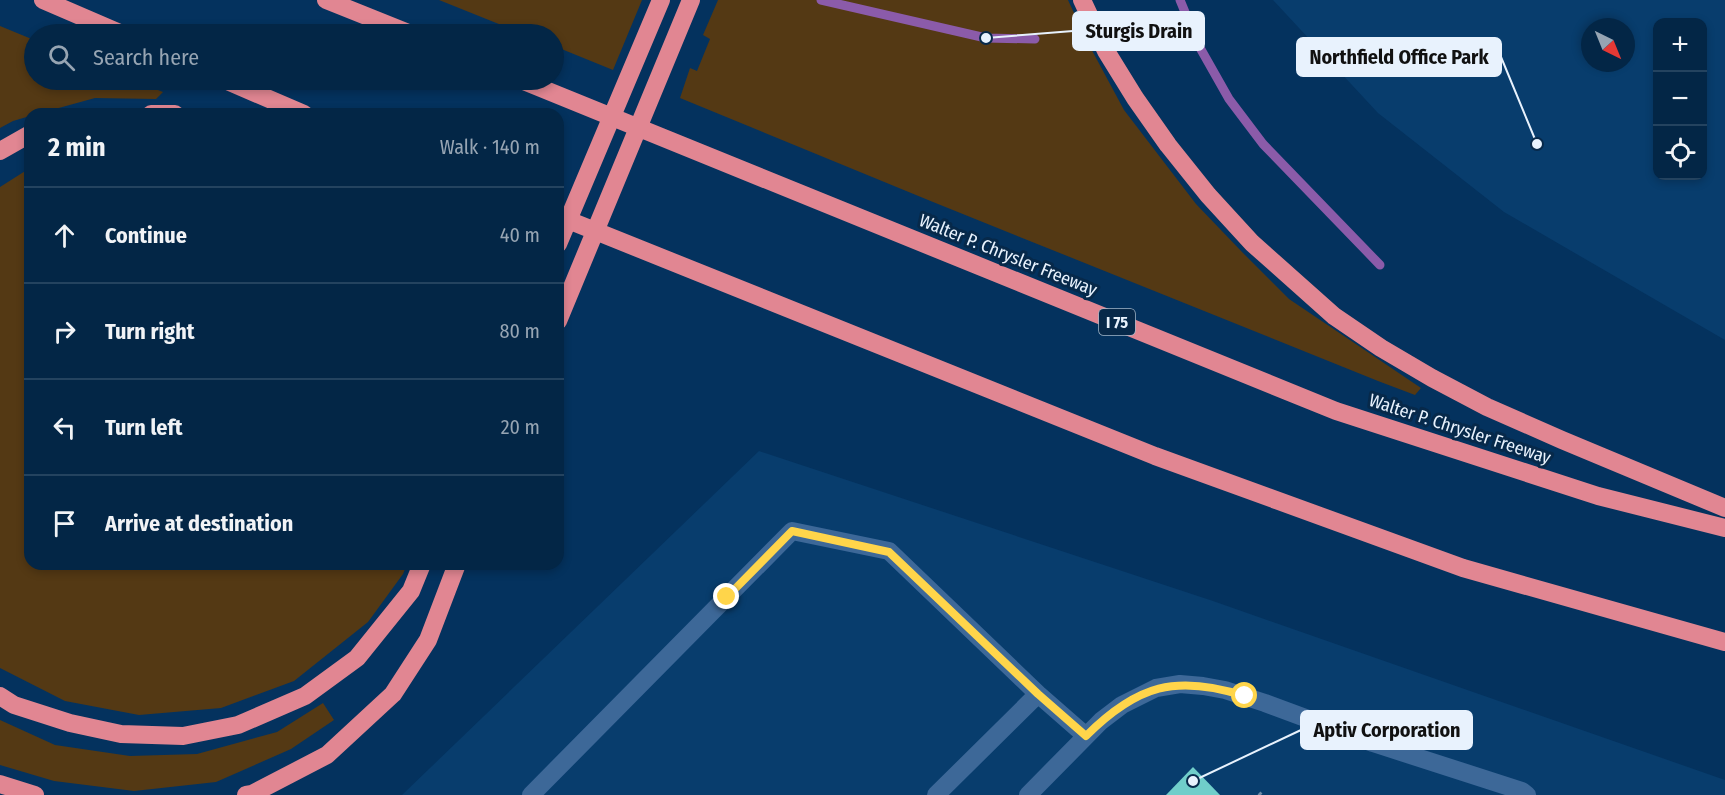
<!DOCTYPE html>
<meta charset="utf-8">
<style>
:root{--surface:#032646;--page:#113251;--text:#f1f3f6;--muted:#97a5b3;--line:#24435f}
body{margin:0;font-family:"Fira Sans Condensed",sans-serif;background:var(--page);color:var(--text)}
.controls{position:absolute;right:18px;top:18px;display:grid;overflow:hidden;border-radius:12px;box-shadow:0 3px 9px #0003}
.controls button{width:54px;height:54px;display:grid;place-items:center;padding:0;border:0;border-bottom:2px solid var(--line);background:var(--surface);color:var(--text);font:30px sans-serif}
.compass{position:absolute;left:1581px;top:18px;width:54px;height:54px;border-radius:50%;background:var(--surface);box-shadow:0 3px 9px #0003;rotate:137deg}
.stop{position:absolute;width:18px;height:18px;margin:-14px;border:4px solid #ffd54a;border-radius:50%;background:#fff}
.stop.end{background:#ffd54a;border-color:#fff;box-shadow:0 2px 6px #0008}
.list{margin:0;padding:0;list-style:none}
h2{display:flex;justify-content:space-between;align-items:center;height:78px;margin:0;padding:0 24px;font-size:26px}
h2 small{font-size:20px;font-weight:400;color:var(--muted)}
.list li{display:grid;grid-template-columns:39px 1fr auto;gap:18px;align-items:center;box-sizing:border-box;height:96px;padding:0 24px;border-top:2px solid var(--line)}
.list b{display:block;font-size:22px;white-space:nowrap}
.list em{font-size:20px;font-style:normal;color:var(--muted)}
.icon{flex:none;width:33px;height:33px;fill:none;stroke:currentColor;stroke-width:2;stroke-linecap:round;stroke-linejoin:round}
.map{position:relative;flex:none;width:1725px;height:795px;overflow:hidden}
.search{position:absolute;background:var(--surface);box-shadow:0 3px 9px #0003;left:24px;top:24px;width:540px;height:66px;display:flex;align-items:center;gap:15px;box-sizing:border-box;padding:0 21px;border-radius:33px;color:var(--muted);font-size:22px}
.panel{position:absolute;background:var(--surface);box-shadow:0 3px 9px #0003;left:24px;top:108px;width:540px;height:462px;border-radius:18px}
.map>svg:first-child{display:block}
</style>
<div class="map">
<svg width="1725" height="795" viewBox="0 0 1725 795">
<defs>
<filter id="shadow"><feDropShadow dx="3.5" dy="6" stdDeviation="0" flood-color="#0009"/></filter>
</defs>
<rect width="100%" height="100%" fill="#04325e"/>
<path fill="#083d6d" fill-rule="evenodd" d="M1273,0h452v340l-221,-128 -126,-99zM1658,22h44v154h-44zM1590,27h36v36h-36z
M759,451l454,150 512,179v15h-1323z"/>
<path fill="#543914" d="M439,0h203l-29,70 -59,-24v-12h-30z
M718,0h350l20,43 36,67 72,94 47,49 46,46 132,89 -6,7 -37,-14 -445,-179 -253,-104 10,-30 7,3 13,-32 -7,-4z
M0,26l34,14v40h98l31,12 -7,7 -61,-1 -58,16h-7v2l-17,5 -13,7z
M30,168v396h377l-4,10 -35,48 -74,59 -73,27 -82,7 -74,-14 -65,-33v-481z
M323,703l11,17 -43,29 -75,33 -82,9 -80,-10 -54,-16v-45l55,25 75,11 67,-2 80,-22z"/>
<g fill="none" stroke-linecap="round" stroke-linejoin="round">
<path stroke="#8b5ba9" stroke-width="9" d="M821,0l165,38 49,1
M1180,0l19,46 30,53 34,45 117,121"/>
</g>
<path fill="#70ceca" filter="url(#shadow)" d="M1193,767l27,28h-54z"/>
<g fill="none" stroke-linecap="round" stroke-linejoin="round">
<path stroke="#6d8ba7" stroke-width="4" stroke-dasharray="4.5 4.5" stroke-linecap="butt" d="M1259,793l2,2"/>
<path stroke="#3d6898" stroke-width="18" d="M531,795l261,-264 97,20 149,143 48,42
M936,795l102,-101
M1028,795l73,-74 21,-16 34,-17 24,-4 23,2 22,4 40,13 108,40 149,48 5,4"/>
<path stroke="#e18692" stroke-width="18" d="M43,0l79,34
M326,0l85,34
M1082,0l24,51 29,47 33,47 40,50 44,48 82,73 47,32 51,30 55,29 75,33 163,68
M225,80l79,34
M521,80l815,331 262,85 127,32
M151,114h24
M0,151l30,-17
M558,216l597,240 308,112 262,74
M558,244l103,-244
M558,321l133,-321
M0,696l14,9 56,18 51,11 62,2 55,-11 67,-29 52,-38 54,-67 11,-27
M0,784l35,11
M246,795l6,-1 75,-39 66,-61 35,-54 29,-76"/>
</g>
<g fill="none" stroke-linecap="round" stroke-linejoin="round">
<path stroke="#ffd54a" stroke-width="8" d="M727,597l65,-66 97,21 149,142 48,42c51,-51 90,-62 159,-40"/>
</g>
<g text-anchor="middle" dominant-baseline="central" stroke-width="6" stroke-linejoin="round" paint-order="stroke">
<rect fill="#07294a" stroke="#a4b6c7" stroke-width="1.5" x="1099" y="309" width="36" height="26" rx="4.5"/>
<g font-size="16" font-weight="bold" fill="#e8f2fd">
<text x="1117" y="322">I 75</text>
</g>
<g font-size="18" fill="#e8f2fd" stroke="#07294a">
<text transform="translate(1008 255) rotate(22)">Walter P. Chrysler Freeway</text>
<text transform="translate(1460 429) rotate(18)">Walter P. Chrysler Freeway</text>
</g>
</g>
<path fill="none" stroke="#e8f2fd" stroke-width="2" d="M986 38L1073 31M1537 144L1501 57M1193 781L1301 730"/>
<g fill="#e8f2fd" stroke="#07294a" stroke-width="2">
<circle cx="986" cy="38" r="6"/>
<circle cx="1537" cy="144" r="6"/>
<circle cx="1193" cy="781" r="6"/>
</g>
<g fill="#e8f2fd" stroke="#e8f2fd" stroke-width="2">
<rect x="1073" y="12" width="131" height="38" rx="6"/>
<rect x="1297" y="38" width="204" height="38" rx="6"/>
<rect x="1301" y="711" width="171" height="38" rx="6"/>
</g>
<g font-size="20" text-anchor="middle" font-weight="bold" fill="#111">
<text x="1139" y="38">Sturgis Drain</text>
<text x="1399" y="64">Northfield Office Park</text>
<text x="1387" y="737">Aptiv Corporation</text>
</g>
</svg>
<div class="controls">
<button>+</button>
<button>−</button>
<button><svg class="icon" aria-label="locate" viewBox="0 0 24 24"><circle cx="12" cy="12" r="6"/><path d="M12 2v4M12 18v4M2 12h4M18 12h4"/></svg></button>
</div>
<svg class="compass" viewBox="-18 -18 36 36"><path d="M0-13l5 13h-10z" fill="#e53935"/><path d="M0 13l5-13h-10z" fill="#97a5b3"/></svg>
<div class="stop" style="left:1245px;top:696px"></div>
<div class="stop end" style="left:727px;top:597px"></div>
<div class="search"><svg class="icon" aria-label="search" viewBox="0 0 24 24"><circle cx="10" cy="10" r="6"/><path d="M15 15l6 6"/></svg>Search here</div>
<section class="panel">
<h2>2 min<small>Walk · 140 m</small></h2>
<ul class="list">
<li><svg class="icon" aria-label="ahead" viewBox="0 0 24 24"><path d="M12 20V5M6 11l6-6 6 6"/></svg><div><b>Continue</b></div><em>40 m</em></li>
<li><svg class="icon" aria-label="right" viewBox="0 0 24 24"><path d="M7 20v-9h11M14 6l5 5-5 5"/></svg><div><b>Turn right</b></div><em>80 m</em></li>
<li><svg class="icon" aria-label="left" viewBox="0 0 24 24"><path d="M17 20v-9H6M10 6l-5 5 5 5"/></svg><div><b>Turn left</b></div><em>20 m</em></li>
<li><svg class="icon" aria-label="arrive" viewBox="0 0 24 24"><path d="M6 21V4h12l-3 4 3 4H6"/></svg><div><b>Arrive at destination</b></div></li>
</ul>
</section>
</div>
